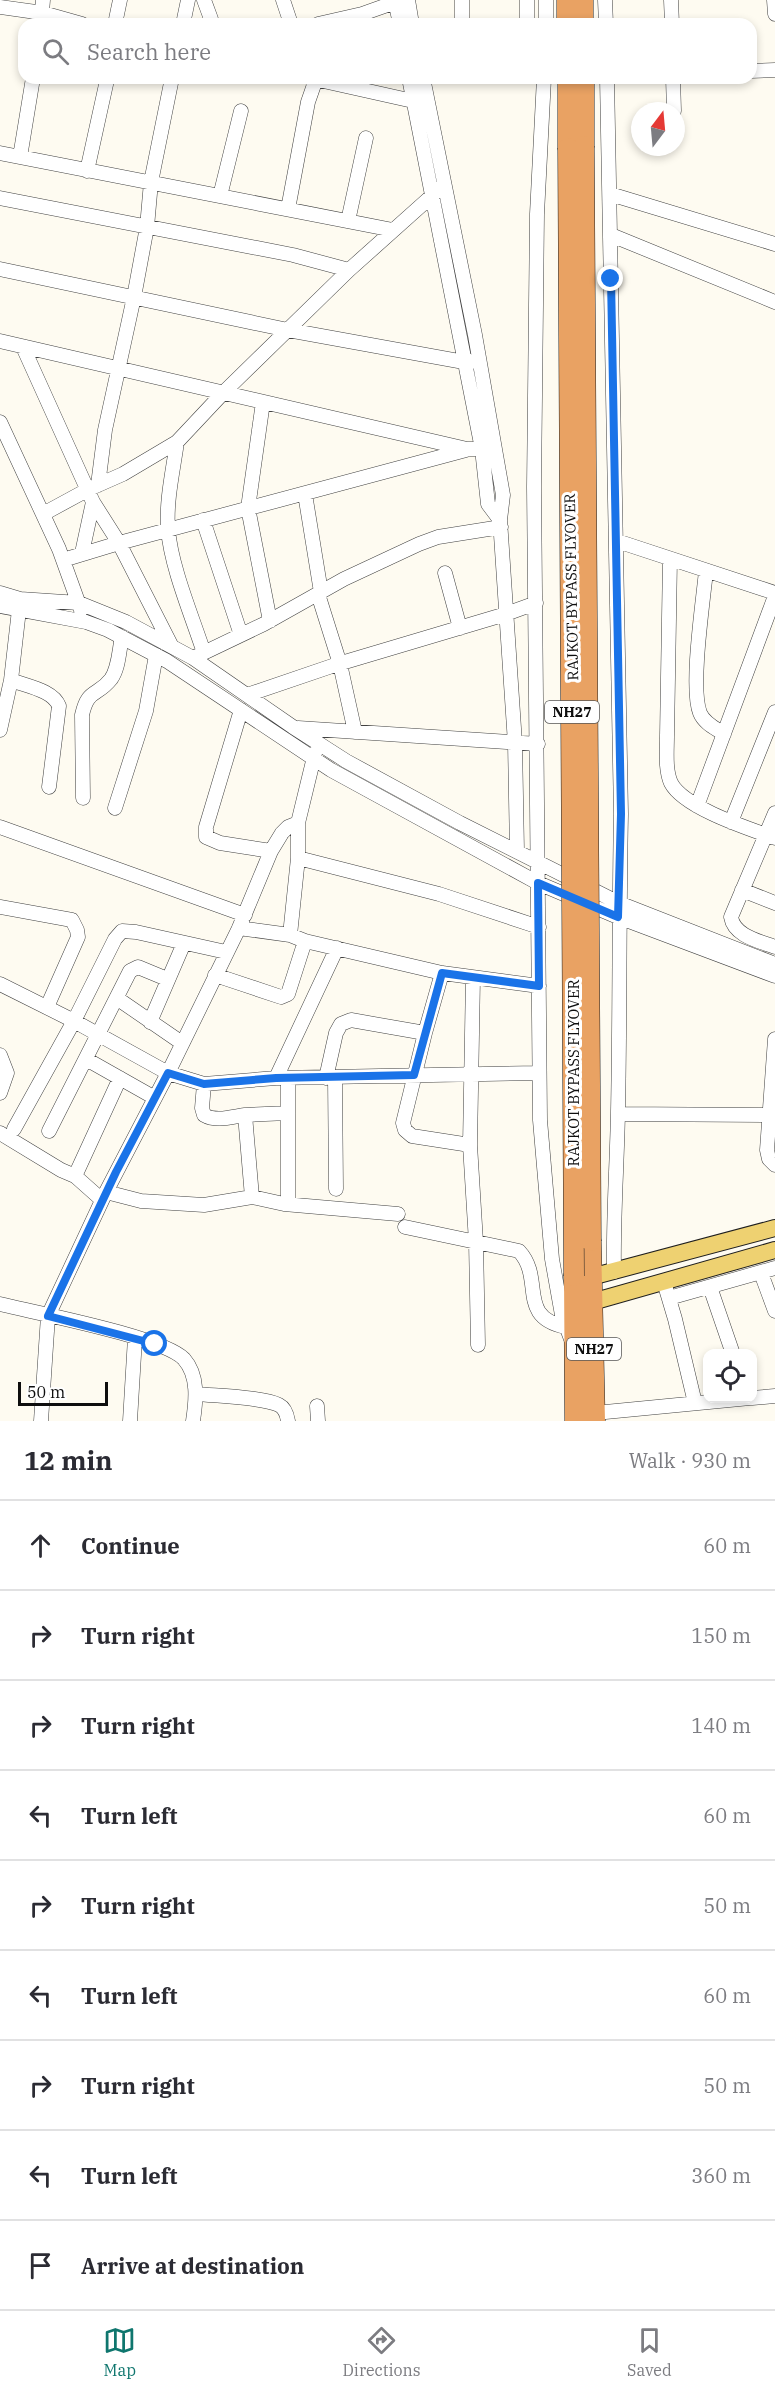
<!DOCTYPE html>
<meta charset="utf-8">
<style>
:root{--surface:#fff;--page:#f7f7f7;--text:#2b2b33;--muted:#7c7c81;--line:#e1e1e2;--accent:#0f766e}
body{margin:0;font-family:"IBM Plex Serif",serif;background:var(--page);color:var(--text)}
.controls{position:absolute;right:18px;bottom:18px;display:grid;overflow:hidden;border-radius:12px;box-shadow:0 3px 9px #0003}
.controls button{width:54px;height:54px;display:grid;place-items:center;padding:0;border:0;border-bottom:2px solid var(--line);background:var(--surface);color:var(--text);font:30px sans-serif}
.compass{position:absolute;left:631px;top:102px;width:54px;height:54px;border-radius:50%;background:var(--surface);box-shadow:0 3px 9px #0003;rotate:16deg}
.scale{position:absolute;left:18px;bottom:15px;width:90px;box-sizing:border-box;padding-left:6px;border:3px solid #0e0e0e;border-top:0;font-size:16px;line-height:21px;white-space:nowrap;color:#0e0e0e;-webkit-text-stroke:4px #fff;paint-order:stroke}
.stop{position:absolute;width:18px;height:18px;margin:-14px;border:4px solid #1a73e8;border-radius:50%;background:#fff}
.stop.end{background:#1a73e8;border-color:#fff;box-shadow:0 2px 6px #0008}
.list{margin:0;padding:0;list-style:none}
h2{display:flex;justify-content:space-between;align-items:center;height:78px;margin:0;padding:0 24px;font-size:26px}
h2 small{font-size:20px;font-weight:400;color:var(--muted)}
.list li{display:grid;grid-template-columns:39px 1fr auto;gap:18px;align-items:center;box-sizing:border-box;height:90px;padding:0 24px;border-top:2px solid var(--line)}
.list b{display:block;font-size:22px;white-space:nowrap}
.list em{font-size:20px;font-style:normal;color:var(--muted)}
.icon{flex:none;width:33px;height:33px;fill:none;stroke:currentColor;stroke-width:2;stroke-linecap:round;stroke-linejoin:round}
.map{position:relative;flex:none;width:775px;height:1421px;overflow:hidden}
.search{position:absolute;background:var(--surface);box-shadow:0 3px 9px #0003;left:18px;right:18px;top:18px;height:66px;display:flex;align-items:center;gap:15px;box-sizing:border-box;padding:0 21px;border-radius:18px;color:var(--muted);font-size:22px}
.sheet{height:888px;background:var(--surface)}
nav{display:flex;justify-content:space-around;align-items:center;box-sizing:border-box;height:84px;border-top:2px solid var(--line);background:var(--surface);font-size:16px;color:var(--muted)}
nav a{display:grid;justify-items:center;gap:3px}
nav .on{color:var(--accent)}
.map>svg:first-child{display:block}
</style>
<div class="map">
<svg width="775" height="1421" viewBox="0 0 775 1421">
<rect width="100%" height="100%" fill="#fefbf1"/>
<g fill="none" stroke-linecap="round" stroke-linejoin="round">
<defs>
<path id="minor" d="M204,0l7,19 -1,5
M283,0l8,24
M395,0l5,24
M408,0l4,24
M462,0v24
M546,0v24
M605,0l1,24
M671,0l1,24
M774,0l1,14
M0,7l43,6 39,11
M41,24l2,-24
M115,24l5,-24
M183,24l5,-24
M318,24l44,-10 34,-12
M527,24v-24
M751,71l24,-1
M310,78l103,23 6,-1
M409,78l73,371 6,55 12,16
M423,78l52,257 28,160 -3,25 15,223 2,108
M544,78l-7,136 -3,273 6,633 12,139 10,56 9,24
M607,78l14,736c-2,99 -1,198 -3,298 -1,53 -5,106 -4,160
M673,78l1,33
M0,153l393,77
M20,157l13,-79
M87,171l20,-91
M610,194l165,50
M220,196l21,-85
M0,198l293,57 56,15 95,-85
M288,209l20,-107 8,-23
M348,221l18,-83
M611,235l164,67
M0,269l288,61 176,32 15,-1
M0,341l467,108h28
M23,347l70,155 26,41 52,102
M263,402l-15,106 22,113
M0,422l59,127 22,61
M177,442c-4,29 -11,58 -9,87 3,38 24,87 36,124
M98,485l7,-55 29,-133 13,-70 4,-45 21,-104
M305,494l16,98
M43,514l46,-25 34,-15 54,-32 46,-49 126,-123
M203,520l38,115
M617,541l158,52
M82,553l11,-51
M670,559l-3,177c0,15 -2,34 4,47 13,25 79,46 104,55
M63,560l56,-17 347,-93
M706,571c-3,31 -16,117 -6,142 4,10 15,15 24,21
M445,573l15,55
M0,593l20,6 59,4 47,19 67,36 100,69 53,34 114,62 159,80 156,61
M318,594l22,70 15,68
M0,606l86,16 22,8 59,31 164,109 207,113 80,34 157,59
M193,658l71,-34 80,-45 75,-35 19,-7 63,-10
M11,680c15,6 42,10 48,26l-10,81
M247,695l91,-31 168,-50 30,-11
M241,710l-35,117v10l14,6 51,8
M298,728l240,16
M0,730l11,-50 9,-79
M83,798l-1,-83c6,-27 15,-18 29,-36 8,-11 8,-29 11,-42
M697,806l78,-210
M115,808l31,-97 10,-56
M775,813l-44,104c3,19 28,24 44,30
M731,822l44,-110
M0,827l245,88
M298,858l141,36 100,33
M742,890l33,13
M0,907l72,13 5,10 1,7 -31,70
M239,928l51,7 15,6 137,32 97,13
M290,935l8,-77v-35l17,-70
M442,973l-17,60 -22,90 2,7 7,6 58,9
M215,975l66,22 7,-3 17,-53
M473,978l-3,167 6,97 2,103
M0,984l74,37 94,52 36,11 72,-6 61,-130
M118,999l64,44
M150,1022l34,-79
M775,1039l-8,111 2,9 6,6
M0,1055l7,18 -7,20
M86,1059l69,39
M335,1077l1,112
M276,1078l263,-5
M288,1078v126
M326,1078l10,-45 5,-9 10,-4 74,13
M204,1084l-2,24 2,7c12,7 27,2 41,0
M618,1114l150,1
M14,1129l60,-108 41,-82 7,-8 14,1 90,20
M49,1131l81,-160 8,-4 29,12
M0,1133l61,37 14,6 27,24
M75,1176l45,-98
M106,1192l35,9 63,4 48,-8 -7,-82 43,-2
M252,1197l32,7 114,10
M405,1227l114,24c26,28 -3,66 47,76
M761,1273l14,38
M664,1282l11,37 20,84
M710,1287l23,67
M669,1298l106,-30
M0,1304c36,9 163,33 184,55 15,17 12,42 9,62
M197,1394c20,2 66,3 82,11 6,3 8,10 9,16
M752,1398l23,-2
M317,1406l1,15
M595,1413l155,-15
M41,1421l7,-105 58,-124 62,-119 71,-145 32,-77 11,-18 6,-6 10,-4
M130,1421l5,-83"/>
<path id="major" d="M591,1277l184,-49
M592,1302l183,-52"/>
<path id="highway" d="M567,0v24
M583,0v24
M568,78v70
M584,78v68
M591,1241l4,180
M574,1276l1,145"/>
</defs>
<use href="#minor" stroke="#414141" stroke-width="15"/>
<use href="#major" stroke="#1f1f1f" stroke-width="18"/>
<use href="#highway" stroke="#1f1f1f" stroke-width="21"/>
<use href="#minor" stroke="#fff" stroke-width="14"/>
<use href="#major" stroke="#eed171" stroke-width="16"/>
<use href="#highway" stroke="#e9a263" stroke-width="20"/>
<defs>
<path id="highway-bridge" d="M584,146l7,1095
M568,148l6,1128"/>
</defs>
<use href="#highway-bridge" stroke="#1f1f1f" stroke-width="21" stroke-linecap="butt"/>
<use href="#highway-bridge" stroke="#e9a263" stroke-width="20"/>
</g>
<g fill="none" stroke-linecap="round" stroke-linejoin="round">
<path stroke="#1a73e8" stroke-width="8" d="M155,1344l-107,-28 68,-144 52,-99 36,11 72,-6 138,-3 28,-102 97,13 -1,-103 80,34 3,-103 -10,-535"/>
</g>
<g text-anchor="middle" dominant-baseline="central" stroke-width="6" stroke-linejoin="round" paint-order="stroke">
<g fill="#fff" stroke="#565656" stroke-width="1.5">
<rect x="545" y="701" width="54" height="22" rx="4.5"/>
<rect x="567" y="1338" width="54" height="22" rx="4.5"/>
</g>
<g font-size="14" font-weight="bold" fill="#0e0e0e">
<text x="572" y="712">NH27</text>
<text x="594" y="1349">NH27</text>
</g>
<g font-size="15" fill="#0e0e0e" stroke="#fff">
<text transform="translate(571 587) rotate(-91)">RAJKOT BYPASS FLYOVER</text>
<text transform="translate(573 1073) rotate(-90)">RAJKOT BYPASS FLYOVER</text>
</g>
</g>
</svg>
<div class="controls">
<button><svg class="icon" aria-label="locate" viewBox="0 0 24 24"><circle cx="12" cy="12" r="6"/><path d="M12 2v4M12 18v4M2 12h4M18 12h4"/></svg></button>
</div>
<svg class="compass" viewBox="-18 -18 36 36"><path d="M0-13l5 13h-10z" fill="#e53935"/><path d="M0 13l5-13h-10z" fill="#7c7c81"/></svg>
<div class="scale">50 m</div>
<div class="stop" style="left:155px;top:1344px"></div>
<div class="stop end" style="left:611px;top:279px"></div>
<div class="search"><svg class="icon" aria-label="search" viewBox="0 0 24 24"><circle cx="10" cy="10" r="6"/><path d="M15 15l6 6"/></svg>Search here</div>
</div>
<section class="sheet">
<h2>12 min<small>Walk · 930 m</small></h2>
<ul class="list">
<li><svg class="icon" aria-label="ahead" viewBox="0 0 24 24"><path d="M12 20V5M6 11l6-6 6 6"/></svg><div><b>Continue</b></div><em>60 m</em></li>
<li><svg class="icon" aria-label="right" viewBox="0 0 24 24"><path d="M7 20v-9h11M14 6l5 5-5 5"/></svg><div><b>Turn right</b></div><em>150 m</em></li>
<li><svg class="icon" aria-label="right" viewBox="0 0 24 24"><path d="M7 20v-9h11M14 6l5 5-5 5"/></svg><div><b>Turn right</b></div><em>140 m</em></li>
<li><svg class="icon" aria-label="left" viewBox="0 0 24 24"><path d="M17 20v-9H6M10 6l-5 5 5 5"/></svg><div><b>Turn left</b></div><em>60 m</em></li>
<li><svg class="icon" aria-label="right" viewBox="0 0 24 24"><path d="M7 20v-9h11M14 6l5 5-5 5"/></svg><div><b>Turn right</b></div><em>50 m</em></li>
<li><svg class="icon" aria-label="left" viewBox="0 0 24 24"><path d="M17 20v-9H6M10 6l-5 5 5 5"/></svg><div><b>Turn left</b></div><em>60 m</em></li>
<li><svg class="icon" aria-label="right" viewBox="0 0 24 24"><path d="M7 20v-9h11M14 6l5 5-5 5"/></svg><div><b>Turn right</b></div><em>50 m</em></li>
<li><svg class="icon" aria-label="left" viewBox="0 0 24 24"><path d="M17 20v-9H6M10 6l-5 5 5 5"/></svg><div><b>Turn left</b></div><em>360 m</em></li>
<li><svg class="icon" aria-label="arrive" viewBox="0 0 24 24"><path d="M6 21V4h12l-3 4 3 4H6"/></svg><div><b>Arrive at destination</b></div></li>
</ul>
</section>
<nav>
<a class="on"><svg class="icon" aria-label="map" viewBox="0 0 24 24"><path d="M3 6l6-2 6 2 6-2v14l-6 2-6-2-6 2zM9 4v14M15 6v14"/></svg>Map</a>
<a><svg class="icon" aria-label="directions" viewBox="0 0 24 24"><path d="M12 3l9 9-9 9-9-9zM9 14v-3h6M13 9l2 2-2 2"/></svg>Directions</a>
<a><svg class="icon" aria-label="saved" viewBox="0 0 24 24"><path d="M7 4h10v16l-5-4-5 4z"/></svg>Saved</a>
</nav>
